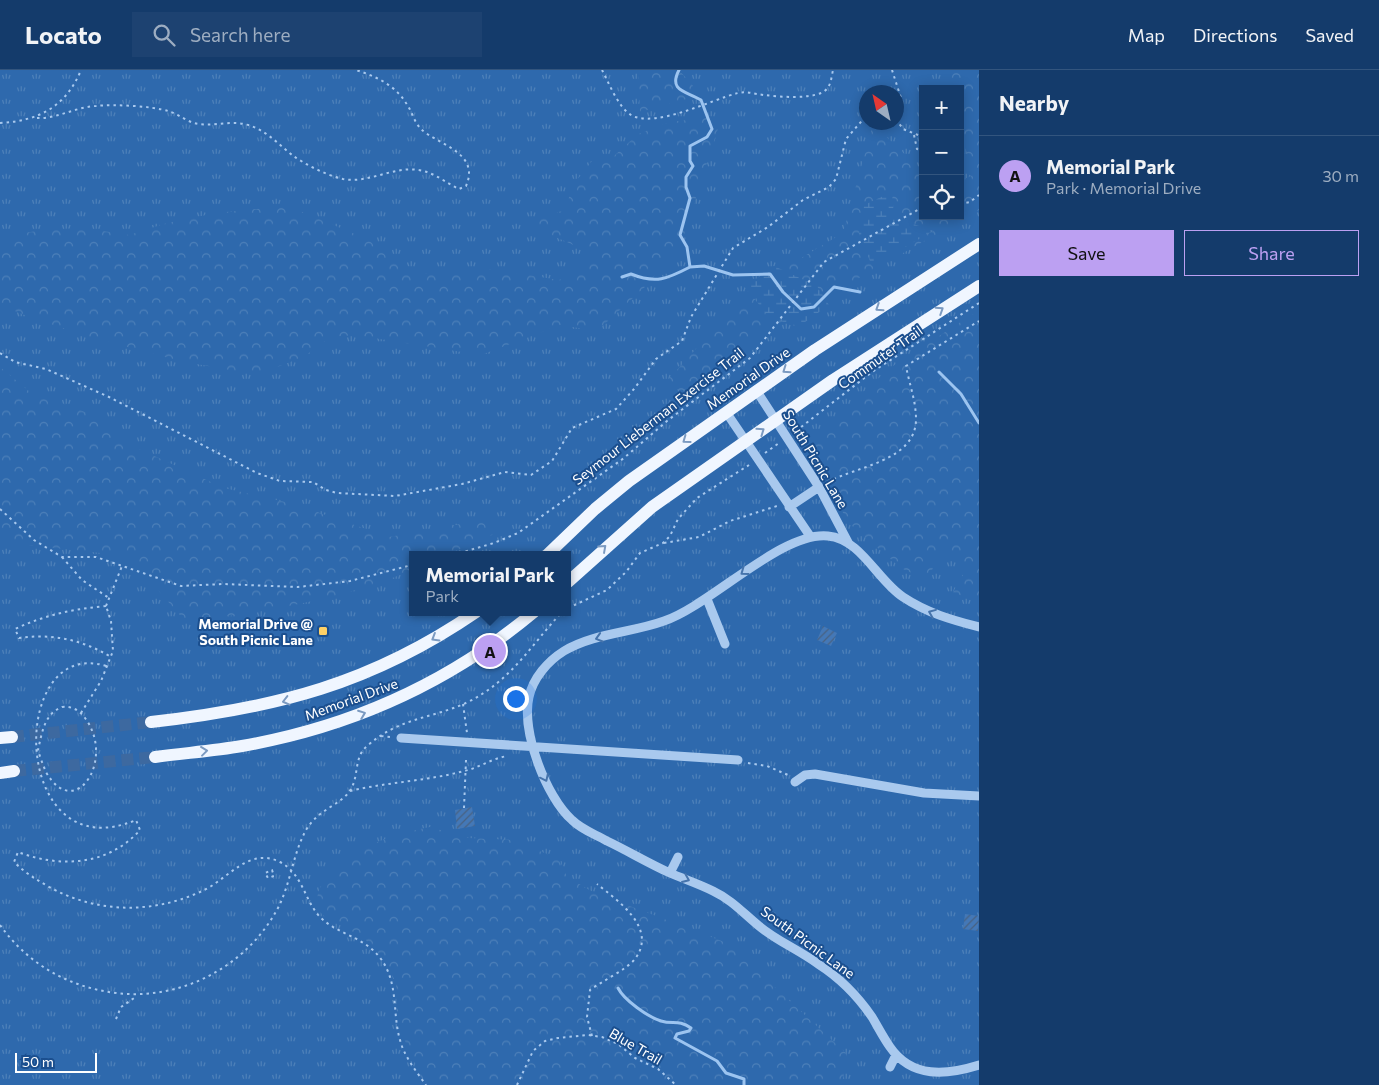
<!DOCTYPE html>
<meta charset="utf-8">
<style>
:root{--surface:#143b6b;--page:#1d4271;--text:#f1f3f6;--muted:#9dadc1;--line:#33557e;--accent:#bca0f2}
body{margin:0;font-family:Commissioner,sans-serif;background:var(--page);color:var(--text)}
.controls{position:absolute;right:15px;top:15px;display:grid;overflow:hidden;border-radius:0px;box-shadow:0 2px 12px #0003}
.controls button{width:45px;height:45px;display:grid;place-items:center;padding:0;border:0;border-bottom:1px solid var(--line);background:var(--surface);color:var(--text);font:25px sans-serif}
.compass{position:absolute;left:859px;top:15px;width:45px;height:45px;border-radius:50%;background:var(--surface);box-shadow:0 2px 12px #0003;rotate:326deg}
.scale{position:absolute;left:15px;bottom:12px;width:82px;box-sizing:border-box;padding-left:5px;border:2px solid #fff;border-top:0;font-size:14px;line-height:18px;white-space:nowrap;color:#fff;-webkit-text-stroke:4px #1b4f8f;paint-order:stroke}
.you{position:absolute;left:515px;top:628px;width:18px;height:18px;margin:-12px;border:4px solid #fff;border-radius:50%;background:#1a73e8;box-shadow:0 0 0 8px #1a73e833}
.badge{display:grid;place-items:center;width:32px;height:32px;border-radius:50%;background:var(--accent);color:#111;font-size:16px;font-weight:700}
.pin{position:absolute;translate:-50% -50%;border:2px solid #fff;box-shadow:0 1px 5px #0006}
.popup{position:absolute;left:409px;top:481px;width:162px;height:65px;box-sizing:border-box;display:grid;place-content:center;border-radius:0px;background:var(--surface);filter:drop-shadow(0 1px 4px #0005);font-size:16px;white-space:nowrap;color:var(--muted)}
.popup b{font-size:19px;color:var(--text)}
.popup::after{content:'';position:absolute;left:50%;top:100%;margin-left:-10px;border:10px solid transparent;border-top-color:var(--surface)}
.list{margin:0;padding:0;list-style:none}
h2{display:flex;justify-content:space-between;align-items:center;height:65px;margin:0;padding:0 20px;font-size:21px}
h2 small{font-size:16px;font-weight:400;color:var(--muted)}
.list li{display:grid;grid-template-columns:32px 1fr auto;gap:15px;align-items:center;box-sizing:border-box;height:80px;padding:0 20px;border-top:1px solid var(--line)}
.list b{display:block;font-size:19px;white-space:nowrap}
.list p{margin:0;font-size:16px;white-space:nowrap;color:var(--muted)}
.list em{font-size:16px;font-style:normal;color:var(--muted)}
.actions{display:flex;gap:10px;padding:15px 20px}
.actions a{flex:1;padding:11px 0;border:1px solid var(--accent);border-radius:0px;text-align:center;font-size:18px;color:var(--accent)}
.actions .main{background:var(--accent);color:#111}
.icon{flex:none;width:28px;height:28px;fill:none;stroke:currentColor;stroke-width:2;stroke-linecap:round;stroke-linejoin:round}
.map{position:relative;flex:none;width:979px;height:1015px;overflow:hidden}
header{display:flex;align-items:center;gap:30px;box-sizing:border-box;height:70px;padding:0 25px;background:var(--surface);border-bottom:1px solid var(--line)}
header strong{font-size:24px}
nav{display:flex;gap:28px;margin-inline-start:auto;font-size:18px}
.search{width:350px;height:45px;background:var(--page);display:flex;align-items:center;gap:12px;box-sizing:border-box;padding:0 18px;border-radius:0px;color:var(--muted);font-size:19px}
main{display:flex}
aside{flex:1;background:var(--surface)}
.map>svg:first-child{display:block}
</style>
<header>
<strong>Locato</strong>
<div class="search"><svg class="icon" aria-label="search" viewBox="0 0 24 24"><circle cx="10" cy="10" r="6"/><path d="M15 15l6 6"/></svg>Search here</div>
<nav><a>Map</a><a>Directions</a><a>Saved</a></nav>
</header>
<main>
<div class="map">
<svg width="979" height="1015" viewBox="0 0 979 1015">
<defs>
<pattern id="grass-tufts" width="24" height="20" patternUnits="userSpaceOnUse" patternTransform="scale(1.25)"><rect width="24" height="20" fill="#2e69ad"/><path d="M3 7l-1-3M5 7V3M7 7l1-3M15 17l-1-3M17 17v-4M19 17l1-3" fill="none" stroke="#4d80b9"/></pattern>
<pattern id="forest-crowns" width="20" height="18" patternUnits="userSpaceOnUse" patternTransform="scale(1.25)"><rect width="20" height="18" fill="#2e69ad"/><path d="M2 6a3 3 0 1 1 6 0M12 15a3 3 0 1 1 6 0" fill="none" stroke="#4d80b9"/></pattern>
<pattern id="wetland-marsh" width="20" height="14" patternUnits="userSpaceOnUse" patternTransform="scale(1.25)"><rect width="20" height="14" fill="#2e69ad"/><path d="M1 5h8M5 5V1M11 12h8M15 12V8" fill="none" stroke="#4d80b9"/></pattern>
<pattern id="building-hatch" width="6" height="6" patternUnits="userSpaceOnUse" patternTransform="scale(1.25)"><rect width="6" height="6" fill="#4478b7"/><path d="M-1 1l2-2M0 6l6-6M5 7l2-2" fill="none" stroke="#486282"/></pattern>
</defs>
<rect width="100%" height="100%" fill="#1b4f8f"/>
<path fill="url(#grass-tufts)" fill-rule="evenodd" d="M0,0h979v1015h-979zM923,19h37v127h-37zM866,22h30v30h-30zM412,485h156v57h-156z"/>
<path fill="url(#forest-crowns)" d="M638,0h41l22,25 -61,17z
M944,0h35v140l-203,115 -95,67 -14,-11 84,-93 92,-55 30,-109 50,48v44h37v-35l13,-6 -13,-46v-40h-11z
M722,46l-40,125 -36,45 -49,45 -37,-6 -79,30 -126,-20 -25,2 -25,19 -48,19 -77,-14 -90,-24 -58,-19 -32,-13v-57l23,-15 21,-3 40,-2 45,7 38,-12 49,-10 72,-7 86,36 45,32 71,-5 69,11 27,-14 1,-13c-20,-14 -38,-15 -57,-32l35,-11 8,-25 19,-24 22,-5 24,-22 32,-12z
M979,240v294l-26,-12 14,-24 -25,-15 -16,27 -25,-12 -50,-43 -50,-77 89,-80z
M0,297l36,30 28,7 21,8 50,35 89,41 70,16 95,33 115,-21 -12,19 -46,20h-34v15c-69,30 -151,42 -226,52l-58,-66 -128,-14z
M430,757l38,11 45,2 46,19 8,18 26,15 134,51 120,111 -5,31h-421l-6,-23 -18,-38 -1,-42 -14,-24 -19,-21 -38,-20 -8,-8c0,-6 0,-14 2,-19 5,-10 13,-17 20,-24 28,-24 56,-32 91,-39z"/>
<path fill="url(#wetland-marsh)" d="M892,122l2,25 39,14 -61,35 -13,-32 5,-29z
M774,196l43,20 12,19 -31,22 -29,-10 -24,-30z"/>
<g fill="none" stroke-linecap="round" stroke-linejoin="round">
<path stroke="#9cc4f0" stroke-width="3" d="M679,0c-11,21 7,21 22,30l11,29 -5,8 -17,9v15l3,5 -7,11v10l4,11 -10,37 7,12 3,20 14,-1 29,9 37,-1 13,18 18,17 13,-2 20,-20 26,5
M622,207l9,-3c25,10 36,5 59,-7
M939,302l22,22 18,29
M618,918c6,12 30,29 43,33 12,4 17,-2 30,7l-2,3 -12,3 -2,4 42,23 9,12 18,6v6"/>
</g>
<path fill="url(#building-hatch)" d="M823,556l14,7 -6,13 -14,-6z
M472,737l3,19 -18,3 -2,-19z
M965,844l14,2 -1,15 -15,-2z"/>
<g fill="none" stroke-linecap="round" stroke-linejoin="round">
<path stroke="#3d69a0" stroke-width="12" stroke-dasharray="12 6" stroke-linecap="butt" d="M12,667l139,-15
M14,701l141,-14"/>
<path stroke="#a9c9ee" stroke-width="2" stroke-dasharray="2.5 4" stroke-linecap="butt" d="M602,0c7,13 16,37 29,45 24,14 82,-16 107,-22 10,-2 16,1 26,2 17,2 42,4 57,-2 10,-4 10,-14 12,-23
M892,0l9,28 -5,6
M37,48c20,1 38,-11 59,-12 18,-2 55,0 72,5 11,3 20,12 31,13 15,2 30,-3 45,0 20,4 33,19 48,31 14,10 34,20 51,24 25,5 50,-13 75,-9 16,2 28,13 41,19l7,-3c15,-34 -30,-42 -45,-57 -7,-7 -9,-18 -15,-26 -11,-18 -31,-27 -50,-33
M896,49l7,10 20,8
M0,53c38,-2 66,-16 81,-53
M914,65l3,14 6,2
M960,134l10,-2 9,-7
M0,283l15,9 31,7 63,28 148,76 23,8 33,1 13,8 11,3 58,3 67,-12 43,-12 26,3 21,-14 20,-33 44,-19 18,-20 22,-30 26,-18 9,-24 42,-69 35,-21 35,-27 26,-13 7,-8 10,-40 20,-23
M796,361l76,-59 107,-69
M765,383l14,-10
M828,412c29,-16 88,-21 88,-63 0,-18 -7,-36 -10,-53l73,-45
M0,439l34,31 28,17h34l85,29 42,-2 75,3 52,-6 62,-16
M664,473l35,-6 31,-16 47,-15
M453,485l41,-12 24,-10 106,-75 43,-37 83,-63 74,-96 99,-55
M62,487l20,23 27,18
M106,536c-33,3 -61,9 -91,23l4,9c33,-5 64,2 92,19
M106,536l16,-40
M568,538l39,-18 19,-18 14,-19 23,-10 7,-7 8,-17 19,-21 52,-33
M106,596c-99,-31 -96,207 30,154l4,10c-32,36 -80,38 -122,22l-4,10c11,11 23,18 37,26 47,25 100,26 149,4 27,-11 48,-46 80,-30 23,12 24,38 40,55 18,18 44,19 61,42 18,25 11,54 19,81 4,16 16,31 26,45
M463,634l4,29
M62,637c10,-1 17,3 23,11 31,41 -10,105 -39,54 -3,-7 -6,-15 -8,-22 4,-17 6,-36 24,-43z
M81,643l20,-32 12,-30 -2,-30 -5,-15
M381,666l10,1
M748,693l19,3 21,9
M350,721c38,-9 77,-10 114,-20 15,-3 28,-13 44,-15
M464,738l2,-48
M272,800l2,6 -6,2 -3,-5z
M0,855c28,39 68,62 116,68 66,8 132,-27 163,-87 12,-25 14,-52 27,-76 13,-22 36,-25 45,-41 8,-14 3,-31 15,-42 33,-30 66,-28 102,-45 44,-22 62,-56 94,-90
M116,949l5,-12 16,-11
M592,966l-5,-19 3,-27c12,-9 36,-20 45,-31 23,-31 -17,-58 -38,-75
M517,1015l16,-34 12,-10 13,-3 30,-3 14,2 16,7 17,14 23,11 18,16"/>
<path stroke="#a9c9ee" stroke-width="9" d="M756,320l63,97 30,57
M726,342l84,124
M789,437l30,-20
M707,529l18,45
M979,557c-27,-7 -52,-14 -76,-30 -26,-17 -42,-58 -75,-61 -46,-5 -117,69 -164,85 -33,12 -70,12 -100,30 -16,10 -31,27 -35,46 -8,34 17,100 43,123 10,10 23,14 35,21 21,10 41,22 63,32 14,6 29,11 43,18 19,9 30,22 46,35 18,15 40,24 59,38 22,14 39,31 54,53 6,10 11,20 18,30 22,32 57,28 89,18
M401,668l337,22
M795,712l10,-7 10,-1 109,19 55,3
M670,803l8,-16
M890,997l6,-12"/>
<path stroke="#f0f6ff" stroke-width="12" d="M547,485l48,-46 34,-28 186,-131 164,-106
M568,512l84,-75 181,-127 146,-94
M151,652c125,-14 220,-38 325,-110
M0,668l12,-1
M155,687c29,-4 58,-6 87,-11 109,-19 207,-63 292,-134
M0,703l14,-2"/>
</g>
<defs><path id="oneway-chevron" d="M-2-3.5L2.5 0L-2 3.5" fill="none" stroke-width="1.6" stroke-linecap="round" stroke-linejoin="round" transform="scale(1.25)"/></defs>
<g stroke="#7b9ac1">
<use href="#oneway-chevron" transform="translate(879 238) rotate(147)"/>
<use href="#oneway-chevron" transform="translate(940 240) rotate(-33)"/>
<use href="#oneway-chevron" transform="translate(786 300) rotate(145)"/>
<use href="#oneway-chevron" transform="translate(761 361) rotate(-35)"/>
<use href="#oneway-chevron" transform="translate(686 370) rotate(144)"/>
<use href="#oneway-chevron" transform="translate(603 478) rotate(-42)"/>
<use href="#oneway-chevron" transform="translate(435 568) rotate(149)"/>
<use href="#oneway-chevron" transform="translate(286 631) rotate(166)"/>
<use href="#oneway-chevron" transform="translate(362 644) rotate(-21)"/>
<use href="#oneway-chevron" transform="translate(204 681) rotate(-7)"/>
</g>
<g stroke="#4674ac">
<use href="#oneway-chevron" transform="translate(744 502) rotate(144)"/>
<use href="#oneway-chevron" transform="translate(932 543) rotate(-158)"/>
<use href="#oneway-chevron" transform="translate(599 568) rotate(163)"/>
<use href="#oneway-chevron" transform="translate(545 708) rotate(64)"/>
<use href="#oneway-chevron" transform="translate(686 809) rotate(23)"/>
</g>
<rect fill="#ffd166" stroke="#1b4f8f" stroke-width="2" x="318" y="556" width="10" height="10" rx="2.5"/>
<g text-anchor="middle" dominant-baseline="central" stroke-width="4" stroke-linejoin="round" paint-order="stroke">
<g font-size="14" fill="#fff" stroke="#1b4f8f">
<text transform="translate(880 287) rotate(-35)">Commuter Trail</text>
<text transform="translate(748 308) rotate(-35)">Memorial Drive</text>
<text transform="translate(658 346) rotate(-38)">Seymour Lieberman Exercise Trail</text>
<text transform="translate(816 389) rotate(59)">South Picnic Lane</text>
<text transform="translate(351 629) rotate(-20)">Memorial Drive</text>
<text transform="translate(808 872) rotate(36)">South Picnic Lane</text>
<text transform="translate(636 976) rotate(30)">Blue Trail</text>
</g>
<g font-size="14" font-weight="bold" fill="#fff" stroke="#1b4f8f" text-anchor="end">
<text x="313" y="553">Memorial Drive @<tspan x="313" dy="16">South Picnic Lane</tspan></text>
</g>
</g>
</svg>
<div class="controls">
<button>+</button>
<button>−</button>
<button><svg class="icon" aria-label="locate" viewBox="0 0 24 24"><circle cx="12" cy="12" r="6"/><path d="M12 2v4M12 18v4M2 12h4M18 12h4"/></svg></button>
</div>
<svg class="compass" viewBox="-18 -18 36 36"><path d="M0-13l5 13h-10z" fill="#e53935"/><path d="M0 13l5-13h-10z" fill="#9dadc1"/></svg>
<div class="scale">50 m</div>
<div class="you"></div>
<div class="pin badge" style="left:490px;top:581px">A</div>
<div class="popup"><b>Memorial Park</b>Park</div>
</div>
<aside>
<h2>Nearby<small></small></h2>
<ul class="list">
<li><span class="badge">A</span><div><b>Memorial Park</b><p>Park · Memorial Drive</p></div><em>30 m</em></li>
</ul>
<div class="actions"><a class="main">Save</a><a>Share</a></div>
</aside>
</main>
